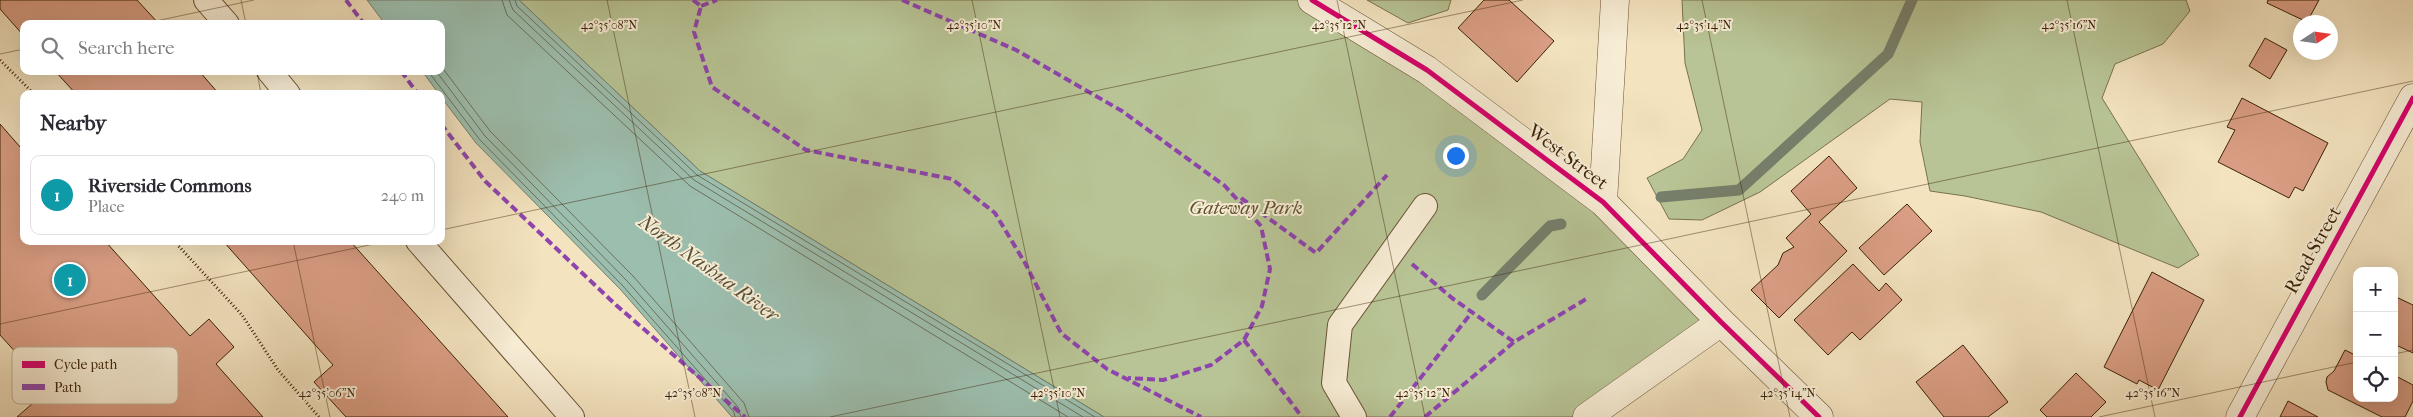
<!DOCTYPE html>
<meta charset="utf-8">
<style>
:root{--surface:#fff;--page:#f7f7f7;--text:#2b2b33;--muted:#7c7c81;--line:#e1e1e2;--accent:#8f2418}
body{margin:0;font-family:"IM FELL French Canon",serif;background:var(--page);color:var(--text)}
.controls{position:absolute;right:15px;bottom:15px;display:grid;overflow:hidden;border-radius:10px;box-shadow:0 5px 20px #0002}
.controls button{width:45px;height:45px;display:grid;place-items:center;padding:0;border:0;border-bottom:1px solid var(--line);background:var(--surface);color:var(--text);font:25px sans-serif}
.compass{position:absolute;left:2293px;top:15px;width:45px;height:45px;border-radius:50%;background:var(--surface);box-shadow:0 5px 20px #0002;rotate:78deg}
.you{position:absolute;left:1455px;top:155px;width:18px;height:18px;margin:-12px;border:4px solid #fff;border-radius:50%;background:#1a73e8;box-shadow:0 0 0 8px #1a73e833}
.badge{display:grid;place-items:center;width:32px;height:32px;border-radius:50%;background:var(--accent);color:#fff;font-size:16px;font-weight:700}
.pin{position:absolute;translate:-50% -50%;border:2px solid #fff;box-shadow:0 1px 5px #0006}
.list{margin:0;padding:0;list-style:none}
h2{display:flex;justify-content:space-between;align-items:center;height:65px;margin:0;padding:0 20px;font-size:21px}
h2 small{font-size:16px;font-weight:400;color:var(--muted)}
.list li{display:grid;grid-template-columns:32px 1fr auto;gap:15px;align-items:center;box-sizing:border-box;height:80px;margin:0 10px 10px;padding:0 10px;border:1px solid var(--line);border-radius:10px}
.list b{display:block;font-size:19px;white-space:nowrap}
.list p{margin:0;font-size:16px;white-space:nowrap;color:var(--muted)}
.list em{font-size:16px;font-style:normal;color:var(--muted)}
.icon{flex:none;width:28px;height:28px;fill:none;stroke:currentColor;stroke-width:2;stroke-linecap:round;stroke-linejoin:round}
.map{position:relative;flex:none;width:2413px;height:417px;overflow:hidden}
.search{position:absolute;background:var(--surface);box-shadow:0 5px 20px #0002;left:20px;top:20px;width:425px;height:55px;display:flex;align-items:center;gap:12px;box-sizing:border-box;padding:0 18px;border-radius:10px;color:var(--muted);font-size:19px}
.panel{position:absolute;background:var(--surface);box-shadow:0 5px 20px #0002;left:20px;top:90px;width:425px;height:155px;border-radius:10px}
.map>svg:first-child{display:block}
</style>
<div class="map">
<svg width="2413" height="417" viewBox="0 0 2413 417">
<rect width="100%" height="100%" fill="#f3e3bf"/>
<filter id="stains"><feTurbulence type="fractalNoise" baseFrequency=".004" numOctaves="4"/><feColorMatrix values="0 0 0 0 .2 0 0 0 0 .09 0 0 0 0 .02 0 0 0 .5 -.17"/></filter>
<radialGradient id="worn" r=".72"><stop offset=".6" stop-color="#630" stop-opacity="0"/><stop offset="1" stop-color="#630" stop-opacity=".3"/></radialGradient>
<path fill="#b8c495" stroke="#7a724e" d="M519,0h793l291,202 118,120 -134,95h-483l-404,-246z
M1367,0h84l-3,10 -40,13z
M1682,0h504l4,11 -27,33 -48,20 -13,34 97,157 -21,13 -137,-56 -76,-16 -35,-5 -10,-49 2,-40 -32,-3 -130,93 -58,28 -33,-1 -22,-41 36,-19 19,-29 -17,-67z"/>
<path fill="#9cbeae" stroke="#767f6b" d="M367,0h152l181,171 404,246h-372l-112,-128 -144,-146 -35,-46v-3h-2l-17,-23h19v-47h-56z"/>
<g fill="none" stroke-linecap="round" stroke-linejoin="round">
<path stroke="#6c705a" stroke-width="1" d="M502,0l5,15 183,171 378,231
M509,0l4,10 181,170 389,237
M515,0l2,6 180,169 398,242
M441,66l49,65 143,145 111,127 5,14
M428,71l52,69 143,146 111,126 1,5
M436,71l49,65 143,146 110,125 3,10"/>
<path stroke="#767f6b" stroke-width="11" d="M1661,197l78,-7 149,-136 24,-54
M1482,295l68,-69 11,-2"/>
</g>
<path fill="#da9e84" stroke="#3c2107" d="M0,0h137l22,24h-135v12l-24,-27z
M1484,0h25l45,41 -37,41 -59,-54z
M2268,0h51l-12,22 -40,-19z
M2265,38l22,12 -17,29 -21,-13z
M55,71h144l20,23h-128l-2,-2 -13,2z
M2242,98l86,45 -25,48 -8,-4 -6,11 -71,-36 17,-32 -8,-3z
M0,124l21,24 3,-2v95h81l85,95 19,-17 25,28 -18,17 47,53h-246l32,-28 -49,-54z
M1829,156l28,32 -38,34 28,29 -68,67 -28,-28 27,-25 5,-12 11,-6 -8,-9 25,-24 -20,-23z
M1907,204l25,27 -48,44 -25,-27z
M223,241h127l158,176h-162l-32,-35 19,-17z
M1853,264l26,27 7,-8 16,17 -42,40 -8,-8 -24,23 -34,-35z
M2152,272l52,28 -46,90 -19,-10 -2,4 -33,-17z
M2394,296l19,9v48l-19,-9z
M1963,345l45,57 -20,15h-44l-28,-35z
M2345,350l12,6v42h37v-23l19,10v16l-8,16h-23l-54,-27 -2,-8 1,-5 7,-6z
M2076,373l30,29 -15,15h-44l-7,-7z
M2288,401l30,16h-38z"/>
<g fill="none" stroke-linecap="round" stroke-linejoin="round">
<defs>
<path id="service" d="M206,0l21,24
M269,71l19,23
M418,241l154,176
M1354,417l-20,-34 6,-58 85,-119"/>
<path id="minor" d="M1312,0l115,70 176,132 118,120 98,95
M1603,202l12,-202
M1587,417l134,-95
M2240,417l173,-319"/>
</defs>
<use href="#service" stroke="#6a5235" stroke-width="26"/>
<use href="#minor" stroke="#6a5235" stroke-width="29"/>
<path stroke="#3c2107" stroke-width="3" stroke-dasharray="1 2.5" stroke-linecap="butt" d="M0,60l34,34
M174,241l68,74 36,55 41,47"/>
<use href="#service" stroke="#f7edd5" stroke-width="24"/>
<use href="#minor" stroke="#f7edd5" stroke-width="28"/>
<path stroke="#8e44ad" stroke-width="4" stroke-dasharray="8 4" stroke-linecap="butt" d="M346,0l18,24
M693,0l8,6 -7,26 18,55 94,63 146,29 43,34 30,50 36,70 46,36 94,48
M902,0l114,50 106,61 103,75 36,40 9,43 -8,37 -18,34 -33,25 -48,15 -35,-2
M701,6l16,-6
M401,71l17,23
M441,124l44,57 131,124 129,112
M1241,198l75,55 71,-78
M1412,264l40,34 62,44 74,-44
M1244,340l58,77
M1390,417l82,-105
M1425,417l89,-75"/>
<defs>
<path id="cycleway" d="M1312,0l115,70 176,132 118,120 98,95
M2240,417l173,-319"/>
</defs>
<use href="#cycleway" stroke="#f7edd5" stroke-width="8"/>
<use href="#cycleway" stroke="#d6006c" stroke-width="5"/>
</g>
<path fill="none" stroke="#3c2107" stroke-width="1" stroke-opacity="0.45" d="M241,0l5,24M607,0l88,417M972,0l88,417M1337,0l88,417M1702,0l88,417M2067,0l88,417M142,24l112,-24M0,54l24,-5M257,71l4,23M441,230l1082,-230M293,241l37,176M0,324l388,-83M2394,354l19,-4M830,417l1583,-336M2099,417l258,-55"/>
<g text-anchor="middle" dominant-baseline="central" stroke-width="4" stroke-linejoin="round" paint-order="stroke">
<g font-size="19" fill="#3c2107" stroke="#f7edd5">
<text transform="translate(1568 157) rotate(37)">West Street</text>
<text transform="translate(2313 250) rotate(-61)">Read Street</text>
</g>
<g font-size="19" font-style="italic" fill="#615232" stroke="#f7edd5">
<text x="1246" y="208">Gateway Park</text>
</g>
<g font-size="20" font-style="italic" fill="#595039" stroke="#f7edd5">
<text transform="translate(709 268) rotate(36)">North Nashua River</text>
</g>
</g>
<rect x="12" y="347" width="166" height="57" rx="8" fill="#f7edd5" stroke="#bfb097" stroke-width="1"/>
<rect x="22" y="361" width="23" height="7" fill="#d6006c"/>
<rect x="22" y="384" width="23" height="6" fill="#8e44ad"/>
<g font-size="14" fill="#3c2107">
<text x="54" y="369">Cycle path</text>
<text x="54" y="392">Path</text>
</g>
<g font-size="12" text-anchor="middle" fill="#3c2107" stroke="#f7edd5" stroke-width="4" stroke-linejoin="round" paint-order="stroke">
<text x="609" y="29">42°35'08"N</text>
<text x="974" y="29">42°35'10"N</text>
<text x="1339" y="29">42°35'12"N</text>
<text x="1704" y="29">42°35'14"N</text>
<text x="2069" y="29">42°35'16"N</text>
<text x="327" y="397">42°35'06"N</text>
<text x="693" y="397">42°35'08"N</text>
<text x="1058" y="397">42°35'10"N</text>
<text x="1423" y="397">42°35'12"N</text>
<text x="1788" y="397">42°35'14"N</text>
<text x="2153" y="397">42°35'16"N</text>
</g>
<rect width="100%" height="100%" filter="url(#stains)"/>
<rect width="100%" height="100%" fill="url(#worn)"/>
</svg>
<div class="controls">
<button>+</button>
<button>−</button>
<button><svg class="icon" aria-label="locate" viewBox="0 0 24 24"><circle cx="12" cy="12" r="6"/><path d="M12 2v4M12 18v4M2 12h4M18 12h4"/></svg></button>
</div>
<svg class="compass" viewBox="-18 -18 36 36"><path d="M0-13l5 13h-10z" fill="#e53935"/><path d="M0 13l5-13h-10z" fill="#7c7c81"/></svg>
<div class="you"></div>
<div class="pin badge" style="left:70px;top:280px;background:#0f9aa8">1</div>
<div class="search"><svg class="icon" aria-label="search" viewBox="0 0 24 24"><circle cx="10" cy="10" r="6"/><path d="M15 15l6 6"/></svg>Search here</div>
<section class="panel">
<h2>Nearby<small></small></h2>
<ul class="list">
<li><span class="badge" style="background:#0f9aa8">1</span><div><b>Riverside Commons</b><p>Place</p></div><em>240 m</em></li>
</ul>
</section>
</div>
